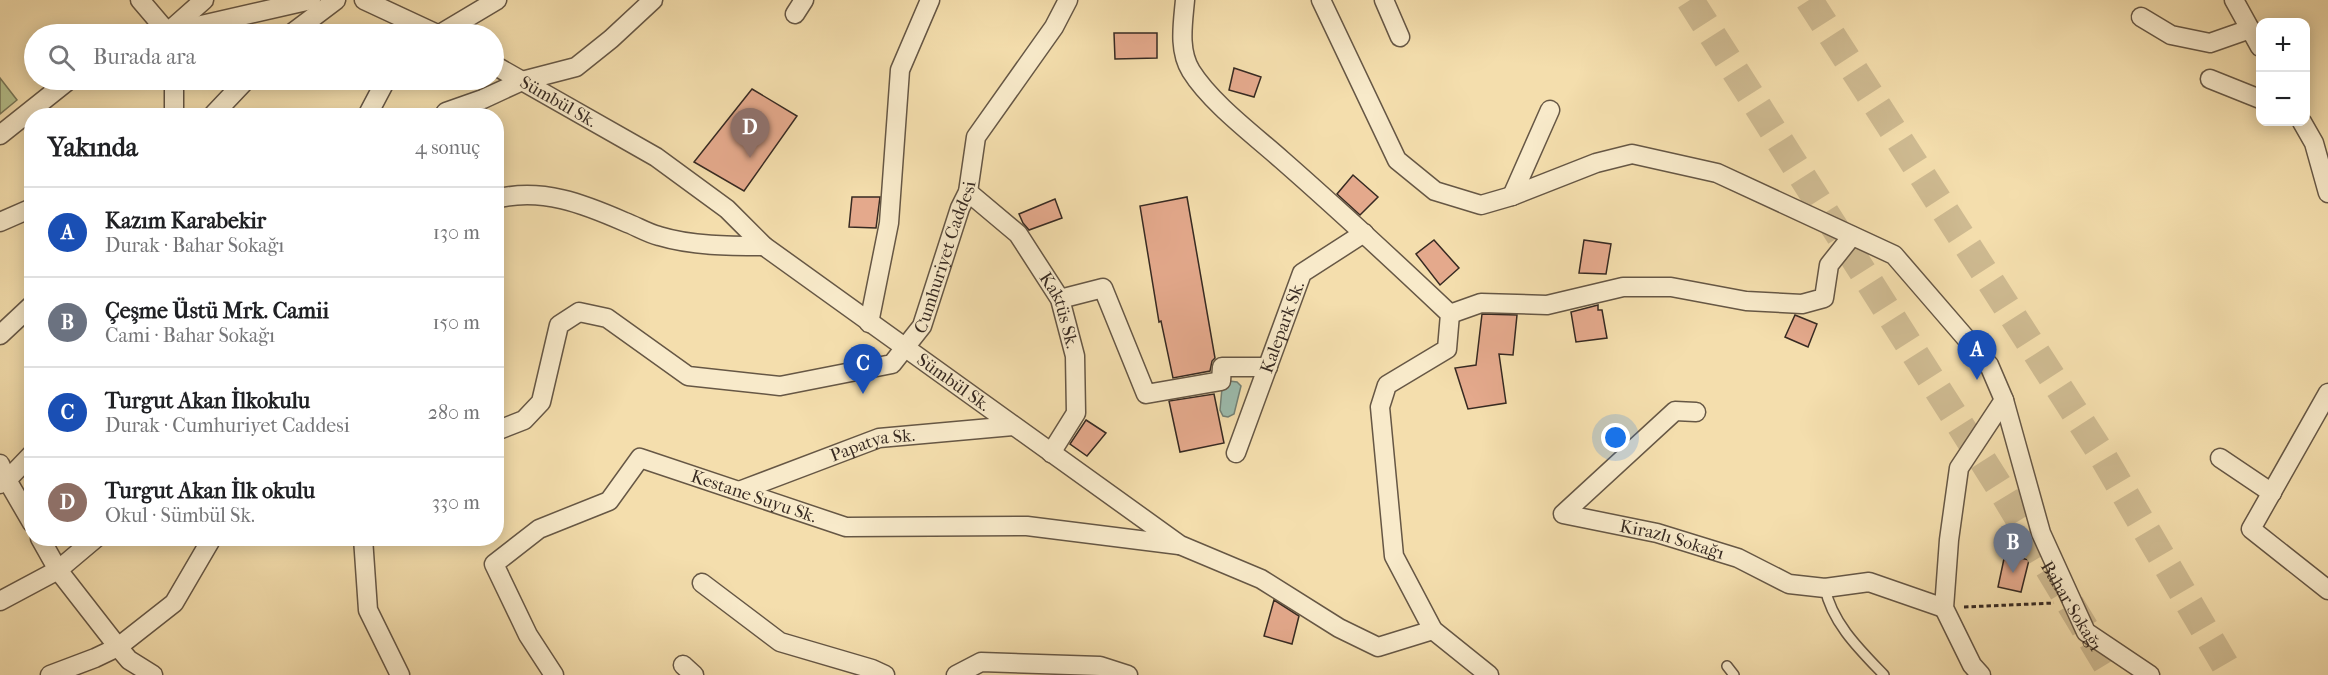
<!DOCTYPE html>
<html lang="tr">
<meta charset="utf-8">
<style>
:root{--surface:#fff;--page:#f6f6f6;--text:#202124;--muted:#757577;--line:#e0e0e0;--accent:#1a73e8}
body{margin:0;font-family:"IM FELL French Canon",serif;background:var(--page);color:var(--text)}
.controls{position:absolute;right:18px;top:18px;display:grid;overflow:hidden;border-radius:12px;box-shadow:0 3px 15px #0003}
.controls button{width:54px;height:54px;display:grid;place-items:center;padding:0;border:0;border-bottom:2px solid var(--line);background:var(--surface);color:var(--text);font:30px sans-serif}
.you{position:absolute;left:1616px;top:438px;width:21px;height:21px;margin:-15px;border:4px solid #fff;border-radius:50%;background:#1a73e8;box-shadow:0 0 0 9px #1a73e833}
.badge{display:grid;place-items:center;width:39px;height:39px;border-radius:50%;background:var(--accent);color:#fff;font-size:20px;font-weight:700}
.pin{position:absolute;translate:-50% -50px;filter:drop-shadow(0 2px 3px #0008)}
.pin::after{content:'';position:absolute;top:32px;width:21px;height:18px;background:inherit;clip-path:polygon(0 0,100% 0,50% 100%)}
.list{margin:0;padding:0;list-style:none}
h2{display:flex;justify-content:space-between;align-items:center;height:78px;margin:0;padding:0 24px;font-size:26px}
h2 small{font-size:20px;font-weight:400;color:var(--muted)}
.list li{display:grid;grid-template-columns:39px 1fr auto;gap:18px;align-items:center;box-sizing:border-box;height:90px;padding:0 24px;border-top:2px solid var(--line)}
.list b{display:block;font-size:22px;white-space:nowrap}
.list p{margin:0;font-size:20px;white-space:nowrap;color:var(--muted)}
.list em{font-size:20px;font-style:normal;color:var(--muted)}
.icon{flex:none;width:33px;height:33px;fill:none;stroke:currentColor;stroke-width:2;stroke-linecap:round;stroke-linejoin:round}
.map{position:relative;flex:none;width:2328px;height:675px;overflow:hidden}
.search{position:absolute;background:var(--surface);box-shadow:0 3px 15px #0003;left:24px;top:24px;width:480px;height:66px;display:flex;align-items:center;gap:15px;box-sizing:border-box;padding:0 21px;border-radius:33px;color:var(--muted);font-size:22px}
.panel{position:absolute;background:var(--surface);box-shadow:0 3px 15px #0003;left:24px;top:108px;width:480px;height:438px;border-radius:24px}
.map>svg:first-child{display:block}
</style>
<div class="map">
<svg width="2328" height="675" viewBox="0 0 2328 675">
<rect width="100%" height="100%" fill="#f4dead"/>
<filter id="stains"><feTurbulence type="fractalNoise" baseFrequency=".00333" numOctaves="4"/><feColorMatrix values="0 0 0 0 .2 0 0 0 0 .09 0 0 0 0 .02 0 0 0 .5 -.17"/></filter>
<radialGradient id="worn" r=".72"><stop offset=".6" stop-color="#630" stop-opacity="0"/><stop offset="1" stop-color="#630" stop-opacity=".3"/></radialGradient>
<path fill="#b6c28e" stroke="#767658" stroke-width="1.5" d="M0,78l17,22 -17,14z"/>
<path fill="#9cbcae" stroke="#748276" stroke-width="1.5" d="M1229,381l8,1 4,4 -7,28 -6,3 -5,-1 -3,-6 2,-22z"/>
<path fill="#e4a98c" stroke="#372a22" stroke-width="1.5" d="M1114,33h43v25l-42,1z
M1234,68l27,9 -7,20 -25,-7z
M752,89l45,27 -53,75 -50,-29z
M1353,175l25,22 -18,18 -23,-21z
M852,197h28l-4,31 -27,-1z
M1187,197l28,161 -3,3 -2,10 -37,7 -12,-57 -2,1 -19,-116z
M1055,199l7,19 -33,12 -6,-7 -4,-9z
M1434,240l25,28 -19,17 -24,-31z
M1584,240l27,4 -5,30 -27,-1z
M1598,305v5h4l5,28 -31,4 -5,-30z
M1482,314l35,1 -4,40 -14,-1 7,49 -38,6 -13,-41 21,-3z
M1795,315l22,9 -9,23 -23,-10z
M1214,394l10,49 -44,9 -11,-51z
M1086,420l20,13 -19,23 -17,-12z
M2005,554l24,6 -8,32 -23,-5z
M1274,600l25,16 -7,28 -28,-8z"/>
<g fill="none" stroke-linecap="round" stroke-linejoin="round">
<g stroke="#ceba91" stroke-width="28" stroke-dasharray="28 14" stroke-linecap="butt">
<path id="s1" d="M1690,0l314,494 109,181"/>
<path d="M1809,0l290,450 132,225"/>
</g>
<defs>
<path id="lane" d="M1825,588c7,35 35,62 59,87
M1727,666l7,9"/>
<g id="street">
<path d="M140,0l29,34"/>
<path d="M364,0l73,34"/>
<path d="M1185,0c-2,23 -7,50 6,71 20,32 63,64 91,89 57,50 113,102 168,154l-3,35 -60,36 -7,22 14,149 39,74 56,45"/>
<path d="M1321,0l76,160 38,31 46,14 31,-9 84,-33 36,-9 85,19 177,82 95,110 15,35 37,133 45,99 64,43"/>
<path d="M1384,0l16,37"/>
<path d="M2234,0l26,47"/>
<path d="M795,14l9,-14"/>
<path d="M2141,17l30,18 39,8 40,-14"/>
<path d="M169,31l35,-31"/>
<path d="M162,34l149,-34"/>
<path d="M291,34l45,-34"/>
<path d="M440,34l57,-34"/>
<path id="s2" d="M494,65l162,92 71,52 37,37 416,299 81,34 78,49 39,19 55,-17"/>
<path d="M2210,79l50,20"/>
<path d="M174,80v36"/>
<path d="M212,116l34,-36"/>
<path d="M367,116l19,-36"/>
<path d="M443,116l3,-4 37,-13 39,-18 54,-14 35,-28 42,-39"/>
<path d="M2302,122l12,21 14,50"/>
<path d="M0,135l69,-55"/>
<path id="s3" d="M968,192l50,42 42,65 15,57 1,57 -25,40"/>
<path d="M1512,196l38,-86"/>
<path d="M496,199c45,-12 88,5 129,23 11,4 22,11 34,14 33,10 70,10 105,10"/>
<path d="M0,222l32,-14"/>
<path d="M1060,299l43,-11 43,106 75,-13 1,-14h46"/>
<path d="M1450,314l31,-11 66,2 76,-18h48l75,14 56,3 22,-6 5,-33 23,-29"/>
<path d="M869,323l20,-100 11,-153 30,-70"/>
<path d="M0,335l32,-30"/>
<path d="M2328,393l-77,136 77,61"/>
<path id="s4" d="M1696,412l-21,-1 -112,103 94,19 81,25 51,26 36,4 44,-6 75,26"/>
<path id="s5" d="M496,431l28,-11 17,-18 18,-77 20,-13 28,6 81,58 92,10 112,-22 30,-38 38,-118 8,-16 8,-55 78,-110 14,-27"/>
<path id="s6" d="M1236,453l66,-180 62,-40"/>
<path d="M2220,458l52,35"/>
<path d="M0,464l7,16 25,43"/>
<path d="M0,484l7,-4 25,-26"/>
<path id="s7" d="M739,491l140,-53 134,-12"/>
<path d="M40,538l18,32 60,77 11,13 24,15"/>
<path d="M363,538l5,72 32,65"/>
<path d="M702,583l78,59 92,27 13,6"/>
<path d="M0,601l58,-31 38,-32"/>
<path d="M683,665l11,10"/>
<path d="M50,675l45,-17 23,-11 56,-44 38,-65"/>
<path id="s8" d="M554,675l-26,-40 -34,-71 45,-35 70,-28 31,-43 206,69 181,-1 152,19"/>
<path d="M956,675l25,-13 119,4 28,9"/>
<path d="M1981,675l-9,-10 -28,-57 5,-68 10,-72 45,-68"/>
</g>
</defs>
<use href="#lane" stroke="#665745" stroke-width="12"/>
<use href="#street" stroke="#665745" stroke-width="21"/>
<path stroke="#372a22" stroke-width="3" stroke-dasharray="4.5 3" stroke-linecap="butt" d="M1964,607l90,-4"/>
<use href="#lane" stroke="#f8eaca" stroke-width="9"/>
<use href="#street" stroke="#f8eaca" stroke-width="18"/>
</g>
<g text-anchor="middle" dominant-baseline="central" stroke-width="6" stroke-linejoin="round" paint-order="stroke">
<g font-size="18" fill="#372a22" stroke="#f8eaca">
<text stroke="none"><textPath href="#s2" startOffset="74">Sümbül Sk.</textPath></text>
<text stroke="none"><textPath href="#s5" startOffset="614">Cumhuriyet Caddesi</textPath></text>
<text stroke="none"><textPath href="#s3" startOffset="153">Kaktüs Sk.</textPath></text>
<text stroke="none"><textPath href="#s6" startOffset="134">Kalepark Sk.</textPath></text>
<text stroke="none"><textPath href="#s2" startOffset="560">Sümbül Sk.</textPath></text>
<text stroke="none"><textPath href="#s7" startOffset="142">Papatya Sk.</textPath></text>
<text stroke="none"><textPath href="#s8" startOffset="432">Kestane Suyu Sk.</textPath></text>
<text stroke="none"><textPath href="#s4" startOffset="285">Kirazlı Sokağı</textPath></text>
<text stroke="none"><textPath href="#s1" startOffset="716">Bahar Sokağı</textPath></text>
</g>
</g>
<rect width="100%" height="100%" filter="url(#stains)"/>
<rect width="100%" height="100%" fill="url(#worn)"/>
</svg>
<div class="controls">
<button>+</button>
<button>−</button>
</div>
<div class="you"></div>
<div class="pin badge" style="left:1977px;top:380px;background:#1a4fb4">A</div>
<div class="pin badge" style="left:2013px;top:573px;background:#6b7280">B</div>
<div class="pin badge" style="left:863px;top:394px;background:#1a4fb4">C</div>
<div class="pin badge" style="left:750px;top:158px;background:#8d6e63">D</div>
<div class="search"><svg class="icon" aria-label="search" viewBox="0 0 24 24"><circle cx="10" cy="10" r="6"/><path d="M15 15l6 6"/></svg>Burada ara</div>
<section class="panel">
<h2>Yakında<small>4 sonuç</small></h2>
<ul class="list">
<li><span class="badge" style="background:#1a4fb4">A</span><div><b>Kazım Karabekir</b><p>Durak · Bahar Sokağı</p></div><em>130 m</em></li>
<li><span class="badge" style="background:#6b7280">B</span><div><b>Çeşme Üstü Mrk. Camii</b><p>Cami · Bahar Sokağı</p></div><em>150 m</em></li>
<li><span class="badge" style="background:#1a4fb4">C</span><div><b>Turgut Akan İlkokulu</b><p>Durak · Cumhuriyet Caddesi</p></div><em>280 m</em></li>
<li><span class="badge" style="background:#8d6e63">D</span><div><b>Turgut Akan İlk okulu</b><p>Okul · Sümbül Sk.</p></div><em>330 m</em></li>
</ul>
</section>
</div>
